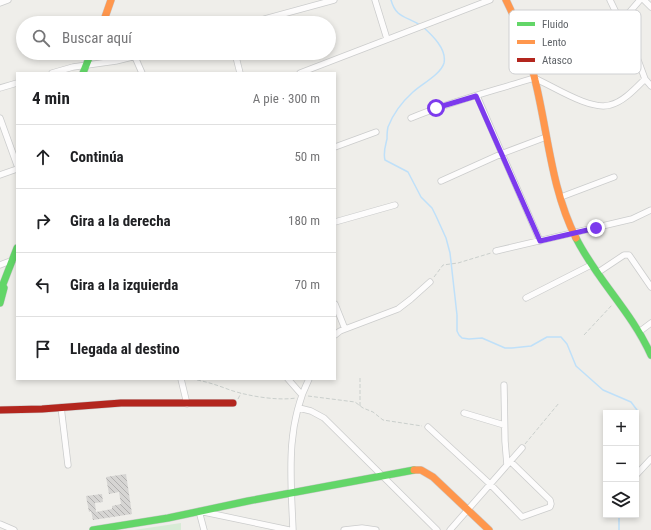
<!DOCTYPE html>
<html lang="es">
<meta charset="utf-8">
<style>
:root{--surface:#fff;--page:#f6f6f6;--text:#202124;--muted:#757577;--line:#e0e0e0}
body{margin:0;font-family:"Roboto Condensed",sans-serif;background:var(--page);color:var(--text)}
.controls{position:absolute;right:12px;bottom:12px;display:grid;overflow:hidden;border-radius:0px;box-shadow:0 2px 6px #0003}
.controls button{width:36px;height:36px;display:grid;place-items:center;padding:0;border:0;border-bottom:1px solid var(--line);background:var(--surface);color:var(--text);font:20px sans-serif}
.stop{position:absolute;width:12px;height:12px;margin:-9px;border:3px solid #7c3aed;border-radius:50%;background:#fff}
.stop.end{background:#7c3aed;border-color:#fff;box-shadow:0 1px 4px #0008}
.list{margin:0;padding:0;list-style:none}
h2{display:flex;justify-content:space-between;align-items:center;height:52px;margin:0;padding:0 16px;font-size:17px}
h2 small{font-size:13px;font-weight:400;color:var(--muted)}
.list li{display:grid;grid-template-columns:26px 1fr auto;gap:12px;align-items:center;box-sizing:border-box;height:64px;padding:0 16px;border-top:1px solid var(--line)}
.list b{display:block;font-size:15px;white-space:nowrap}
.list em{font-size:13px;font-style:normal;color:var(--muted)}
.icon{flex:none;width:22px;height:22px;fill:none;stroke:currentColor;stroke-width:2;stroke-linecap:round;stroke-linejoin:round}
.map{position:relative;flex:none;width:651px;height:530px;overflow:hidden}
.search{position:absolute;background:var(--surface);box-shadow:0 2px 6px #0003;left:16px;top:16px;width:320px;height:44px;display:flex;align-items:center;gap:10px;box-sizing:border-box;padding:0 14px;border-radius:22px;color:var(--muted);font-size:15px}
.panel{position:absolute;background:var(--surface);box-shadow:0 2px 6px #0003;left:16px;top:72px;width:320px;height:308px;border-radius:0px}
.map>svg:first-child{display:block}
</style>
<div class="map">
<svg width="651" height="530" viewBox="0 0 651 530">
<defs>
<pattern id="building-back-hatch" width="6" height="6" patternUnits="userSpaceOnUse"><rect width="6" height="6" fill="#d6d5d3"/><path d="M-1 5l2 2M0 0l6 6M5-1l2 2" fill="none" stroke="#b1b0af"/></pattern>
</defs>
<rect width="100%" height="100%" fill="#efeeea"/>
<path fill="#d8ebd6" d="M181,523v7h-47z"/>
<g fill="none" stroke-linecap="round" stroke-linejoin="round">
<path stroke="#bfe0f9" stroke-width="1.5" d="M391,0c5,18 15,16 29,25
M423,27c9,8 24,22 21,36 -3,11 -22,21 -31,29 -10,9 -20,22 -25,35 -1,4 -1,8 -1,12 -2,8 -4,14 -2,21l23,12 13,25 11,11 4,8 10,22 4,15 7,62v16l2,4 3,3 7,1 13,-1 23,10h7l19,-2 16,-9h14l6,7 9,22 27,24 28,12 6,8 -1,6
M619,530v-15"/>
</g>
<path fill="url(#building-back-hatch)" d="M126,474l6,40 -39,6 -2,-9 -2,1 -3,-16 16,-2 1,8 -8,1 1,9 16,-3v-3l9,-2 -2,-12 -10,2 -3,-17z"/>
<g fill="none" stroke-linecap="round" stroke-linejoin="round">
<defs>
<path id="street" d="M375,0l12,39
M610,0l25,52 10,27 6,7
M644,0l7,7
M0,3l8,-3
M250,23l84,-23
M620,23l20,-23
M235,53l5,20
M135,57l7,16
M52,73l21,-6 43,-6 32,-8
M300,73l190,-73
M0,88l17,-5
M477,96l63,145
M0,118l17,47
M411,118c41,-17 82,-27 123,-40 19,8 56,33 76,27 13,-3 25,-16 35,-26
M335,147l41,-15
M0,175l17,-6
M441,181l60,-27 45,-17
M561,197l53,-20
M335,222l60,-17
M496,251l136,-32 19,-9
M0,265l13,-5
M597,273l27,-18h5l22,32
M526,298l65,-33
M335,304l10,25
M639,332l12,-9
M335,335l5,-4 58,-22 13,-10 19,-17
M181,379l6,25
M288,379l14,16
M504,385l1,56 2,24
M61,407l7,58
M299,408l12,3 13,7 113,112
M464,413l40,12
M428,427l62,57 32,33 28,-10 1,-3 -1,-4 -40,-39
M636,475l15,-16
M0,524l14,6
M204,530l-5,-19 90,19
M293,530c-2,-51 -8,-103 16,-151
M344,530l18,-2 14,2
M450,530l72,-82"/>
<path id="fast" d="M83,73l8,-20
M576,238c21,42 55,73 75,117
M0,292l17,-44
M0,303l4,-15
M93,530l75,-12 80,-17 166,-31"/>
<path id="slow" d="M506,0c13,26 23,52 29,80 13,52 16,109 41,158
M103,23l8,-23
M414,470h7l12,7 56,53"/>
<path id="jam" d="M0,410l42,-1 79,-6h112"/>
</defs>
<use href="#street" stroke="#cbcccc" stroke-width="7"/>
<use href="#fast" stroke="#cacacb" stroke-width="8"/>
<use href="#slow" stroke="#cacacb" stroke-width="8"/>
<use href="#jam" stroke="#cacacb" stroke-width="8"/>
<path stroke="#cacfcc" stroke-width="1" stroke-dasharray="4 2" stroke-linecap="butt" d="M434,277l9,-12 15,-2 33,-10
M584,335l28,-30
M360,378v28
M191,379c14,2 26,6 39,11 18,6 47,11 66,8
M308,396l47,6 8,6 10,4 10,8 39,6
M238,399l3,-6
M525,444l34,-41"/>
<use href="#street" stroke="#fdfcfc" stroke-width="5.5"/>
<use href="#fast" stroke="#63d668" stroke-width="7"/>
<use href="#slow" stroke="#ff974d" stroke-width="7"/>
<use href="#jam" stroke="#b3261e" stroke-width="7"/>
</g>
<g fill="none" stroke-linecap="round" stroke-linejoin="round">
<path stroke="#7c3aed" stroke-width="5" d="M436,108l40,-12 64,145 56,-13"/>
</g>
<rect x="509" y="10" width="132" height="64" rx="6" fill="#fff" stroke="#cfd0d2" stroke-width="1"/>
<rect x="517" y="22" width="18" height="4" fill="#63d668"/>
<rect x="517" y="40" width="18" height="4" fill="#ff974d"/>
<rect x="517" y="58" width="18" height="4" fill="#b3261e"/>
<g font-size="11" fill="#5f6368">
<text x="542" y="28">Fluido</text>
<text x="542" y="46">Lento</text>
<text x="542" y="64">Atasco</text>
</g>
</svg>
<div class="controls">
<button>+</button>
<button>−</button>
<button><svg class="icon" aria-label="layers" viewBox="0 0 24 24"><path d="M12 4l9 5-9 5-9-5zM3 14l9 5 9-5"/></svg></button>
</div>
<div class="stop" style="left:436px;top:108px"></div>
<div class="stop end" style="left:596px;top:228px"></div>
<div class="search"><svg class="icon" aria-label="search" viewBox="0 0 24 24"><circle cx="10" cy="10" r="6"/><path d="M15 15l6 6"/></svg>Buscar aquí</div>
<section class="panel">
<h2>4 min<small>A pie · 300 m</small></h2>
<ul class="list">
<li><svg class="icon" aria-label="ahead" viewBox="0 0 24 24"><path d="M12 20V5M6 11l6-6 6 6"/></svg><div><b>Continúa</b></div><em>50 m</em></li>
<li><svg class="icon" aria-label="right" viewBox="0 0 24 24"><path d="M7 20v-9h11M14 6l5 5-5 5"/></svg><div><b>Gira a la derecha</b></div><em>180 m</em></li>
<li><svg class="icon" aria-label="left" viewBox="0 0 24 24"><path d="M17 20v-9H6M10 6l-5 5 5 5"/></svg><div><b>Gira a la izquierda</b></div><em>70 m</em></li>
<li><svg class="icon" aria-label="arrive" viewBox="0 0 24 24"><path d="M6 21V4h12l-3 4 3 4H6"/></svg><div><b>Llegada al destino</b></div></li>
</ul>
</section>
</div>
